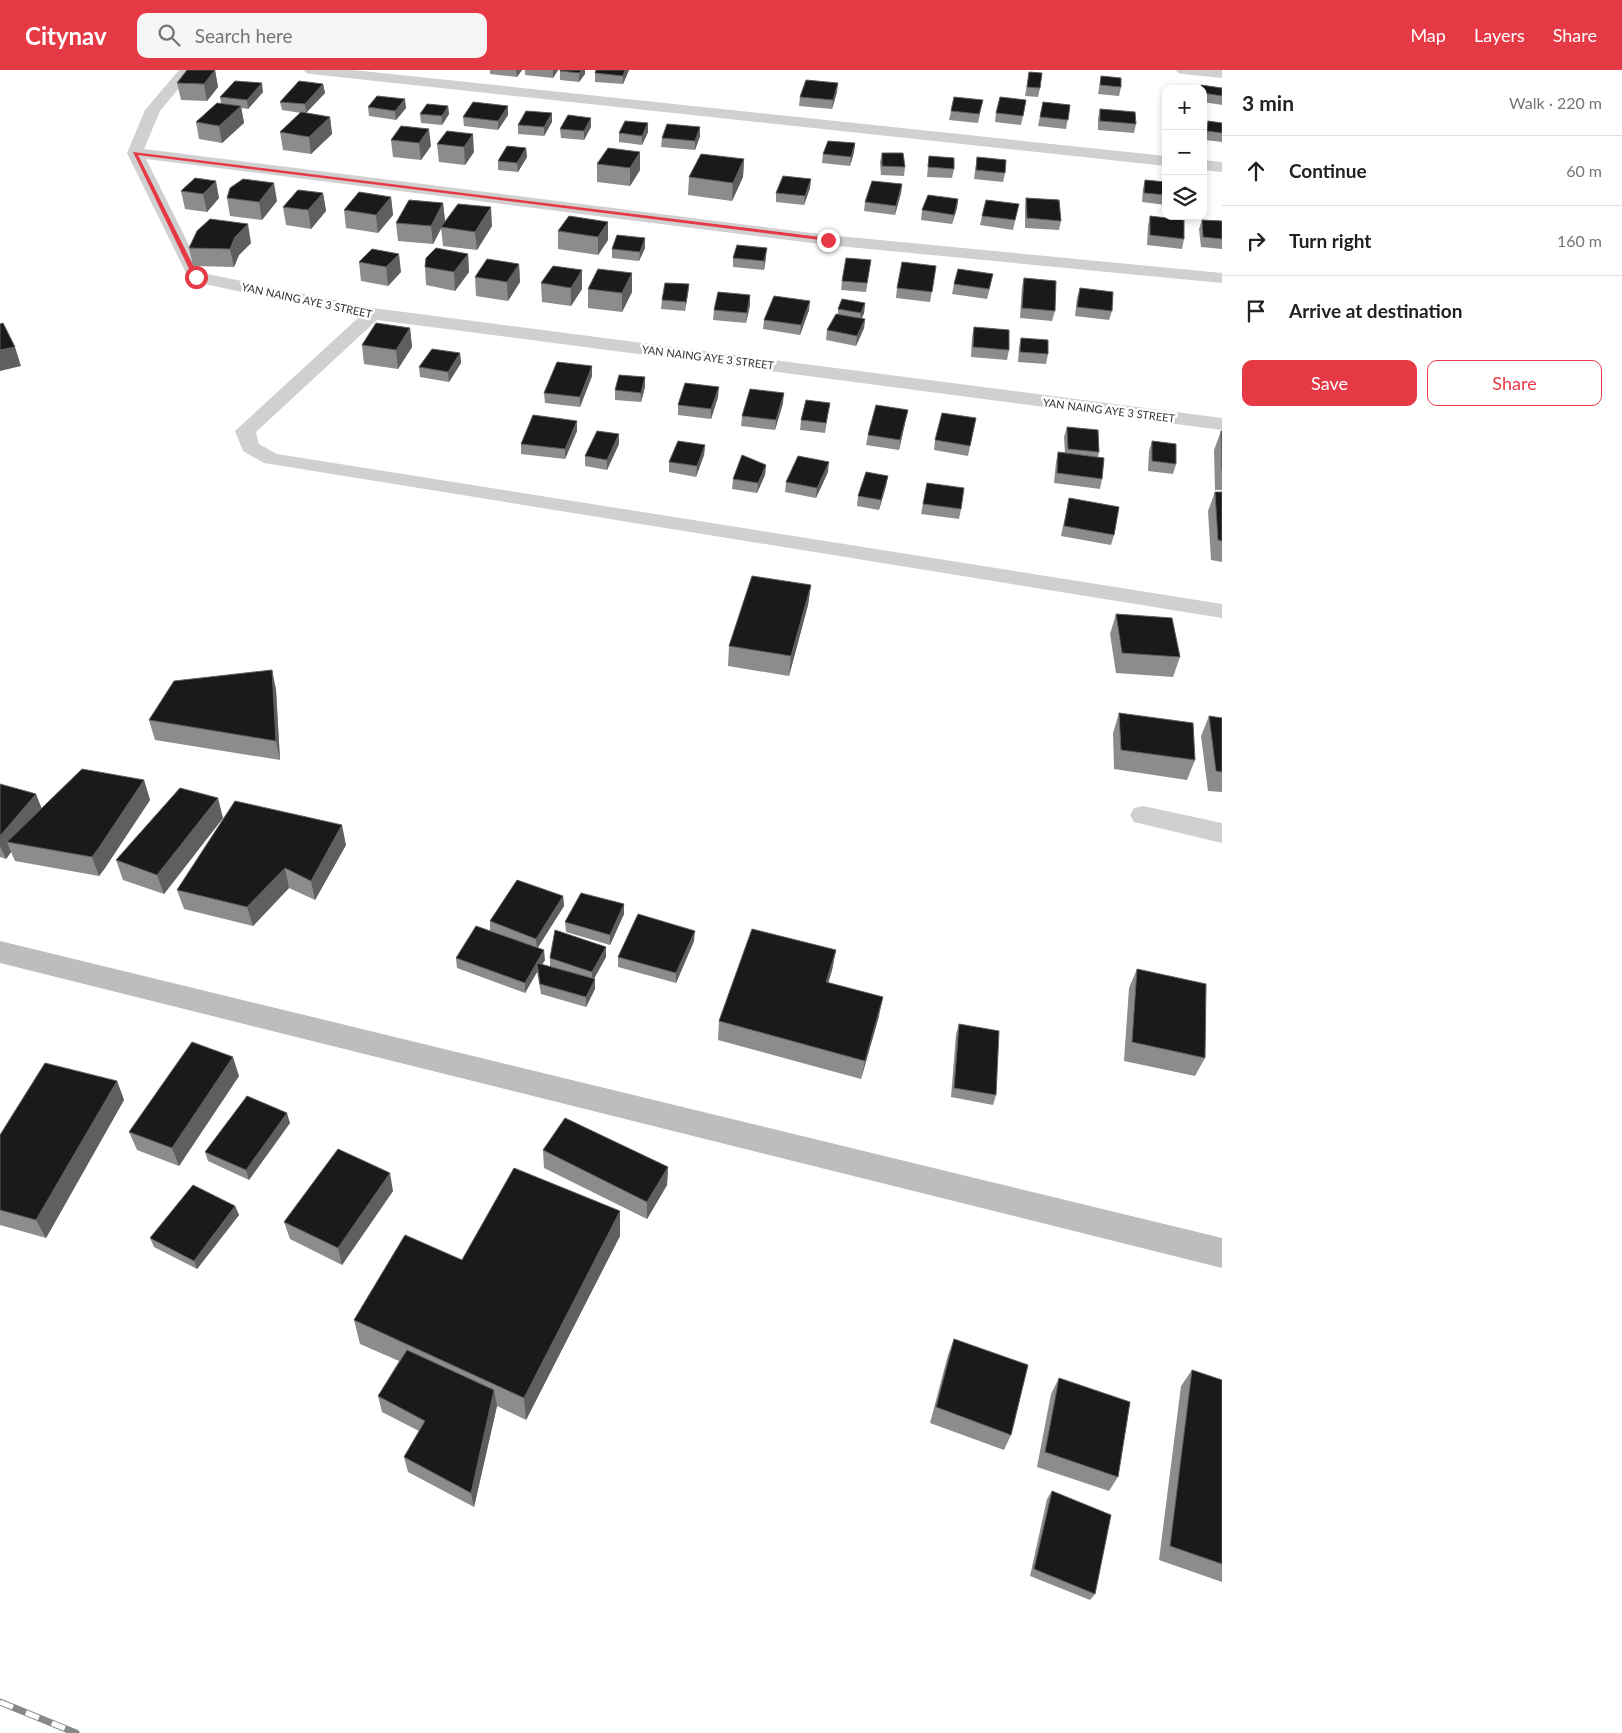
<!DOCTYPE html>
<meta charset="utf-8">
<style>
:root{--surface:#fff;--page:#f6f6f6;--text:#202124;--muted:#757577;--line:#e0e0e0;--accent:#e63946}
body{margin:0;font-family:Lato,sans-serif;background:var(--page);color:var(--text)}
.controls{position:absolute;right:15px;top:15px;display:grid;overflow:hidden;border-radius:10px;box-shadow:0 2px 8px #0003}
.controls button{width:45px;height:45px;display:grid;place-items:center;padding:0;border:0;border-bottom:1px solid var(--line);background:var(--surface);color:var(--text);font:25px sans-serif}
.stop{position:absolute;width:15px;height:15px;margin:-11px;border:4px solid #e63946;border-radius:50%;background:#fff}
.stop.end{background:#e63946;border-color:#fff;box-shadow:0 1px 5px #0008}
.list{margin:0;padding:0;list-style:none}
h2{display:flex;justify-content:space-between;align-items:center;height:65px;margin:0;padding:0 20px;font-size:21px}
h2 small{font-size:16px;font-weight:400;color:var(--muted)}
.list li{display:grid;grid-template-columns:32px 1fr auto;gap:15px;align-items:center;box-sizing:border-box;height:70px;padding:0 20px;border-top:1px solid var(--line)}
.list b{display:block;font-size:19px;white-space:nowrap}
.list em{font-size:16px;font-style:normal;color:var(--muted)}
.actions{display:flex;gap:10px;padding:15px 20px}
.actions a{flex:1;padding:11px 0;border:1px solid var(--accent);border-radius:10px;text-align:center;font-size:18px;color:var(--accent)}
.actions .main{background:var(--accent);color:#fff}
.icon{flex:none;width:28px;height:28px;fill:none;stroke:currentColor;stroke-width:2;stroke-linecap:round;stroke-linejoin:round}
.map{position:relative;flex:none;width:1222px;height:1663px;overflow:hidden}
header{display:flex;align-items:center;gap:30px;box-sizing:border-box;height:70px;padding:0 25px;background:var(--accent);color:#fff}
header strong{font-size:24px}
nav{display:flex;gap:28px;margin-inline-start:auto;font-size:18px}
.search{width:350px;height:45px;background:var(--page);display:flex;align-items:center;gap:12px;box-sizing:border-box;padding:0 18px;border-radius:10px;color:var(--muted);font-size:19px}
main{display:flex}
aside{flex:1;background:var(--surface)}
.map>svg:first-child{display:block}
</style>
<header>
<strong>Citynav</strong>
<div class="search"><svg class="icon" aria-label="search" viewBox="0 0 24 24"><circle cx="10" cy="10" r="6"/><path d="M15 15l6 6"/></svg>Search here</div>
<nav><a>Map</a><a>Layers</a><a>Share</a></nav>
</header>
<main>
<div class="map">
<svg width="1222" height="1663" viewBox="0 0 1222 1663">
<rect width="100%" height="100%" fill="#fff"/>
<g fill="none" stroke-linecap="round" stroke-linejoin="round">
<path fill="#d0d0d0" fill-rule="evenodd" d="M179,0h15l-34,41 -16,38 684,86 394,38v10l-394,-38 -682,-86 57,114 170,35 849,110v12l-845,-110 -121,112 3,12 18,10 945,150v14l-958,-155 -21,-12 -8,-20 124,-114 -169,-36 -63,-128 18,-43z
M304,0h49l813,86v10l-855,-92 -5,-1z
M1176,0h46v8l-39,-4 -5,-1z
M1203,90l19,2v10l-19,-2z
M1143,736l79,17v20l-88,-21 -4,-7 4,-7z"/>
<path fill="#bdbdbd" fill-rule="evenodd" d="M0,871l1222,297v30l-1222,-305z"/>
<defs>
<path id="rail" d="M0,1632l76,31"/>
</defs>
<use href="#rail" stroke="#888" stroke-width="7"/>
<use href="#rail" stroke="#fff" stroke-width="5" stroke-dasharray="14" stroke-linecap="butt"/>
</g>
<path fill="#8c8c8c" d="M215,0l3,17 -11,14 -26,-1 -4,-17z
M490,0h32l-5,7 -27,-3z
M525,0h33l-5,8 -28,-3z
M561,0h24v4l-6,8 -19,-2v-9z
M629,0l-6,14 -28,-2v-9z
M1029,2l11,16 -2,9 -13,-1z
M1101,6l20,11 -2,9 -21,-2z
M323,14l2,9 -19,20 24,4 2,17 -21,20 -28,-4 -3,-18 21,-19 -19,-3 -2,-8z
M1201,15l21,3v17l-19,-3v-13h-3z
M263,22l-15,17 -7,-1 3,15 -22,20 -23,-4 -3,-17 25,-19 -1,-6z
M837,22l-5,17 -33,-3 1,-9z
M983,30l-5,23 -29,-3 2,-9z
M1026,30l-5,25 -26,-3 1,-9z
M1043,32l27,3 -4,24 -28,-3z
M448,36l1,8 -7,11 -21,-2 -1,-9z
M508,36v9l-10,15 -34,-4 -1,-9z
M368,37l38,1 -10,12 -27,-4z
M1100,39l36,15 -2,9 -36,-3v-12z
M1208,51l14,2v19l-17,-2 1,-10z
M552,52l-8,14 -26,-2v-9z
M401,56l30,20 -10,14 -28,-3 -2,-17z
M591,57l-7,13 -23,-2 -1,-9z
M700,57v9l-5,14 -34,-3 1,-9z
M447,61l27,21 -9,13 -26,-3 -2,-18z
M648,62l-6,13 -23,-3v-9z
M855,73l-1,9 -4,14 -28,-3 1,-9z
M526,78l1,9 -9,15 -20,-2v-9z
M640,82v18l-10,16 -33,-4v-18z
M882,83l23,14 -1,9 -23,-1 -1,-13z
M929,86l25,13 -2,9 -25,-1z
M977,87l28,16 -2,9 -29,-3z
M744,89l-1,18 -11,24 -44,-6 1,-18z
M195,108l24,20 -12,14 -22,-3 -4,-18z
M1145,110l21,2v23l-24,-3 1,-13z
M902,114l-1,9 -6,22 -31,-4 1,-9z
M810,118l-6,17 -28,-3v-9z
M323,123l3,18 -15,18 -25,-4 -3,-18z
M391,127l2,18 -15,18 -32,-5 -2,-18z
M227,128l50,3 -15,19 -32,-4z
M1026,128l35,23 -2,9 -34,-2v-21z
M958,129l-1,9 -5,16 -31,-4 1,-10z
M443,133l2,18 -12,23 -35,-3 -2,-18z
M1019,134l-6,26 -33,-5 2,-9z
M569,146l39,24 -10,15 -40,-6v-18z
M1150,146l34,23 -2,10 -35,-4 1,-19z
M1202,150l20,1v28l-21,-2 -2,-18z
M492,156l-15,24 -34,-4 -2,-19z
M645,168v10l-6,13 -27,-3v-9z
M251,173l-12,12 -5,12 -41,-1 -4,-18z
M372,179l29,23 -13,14 -27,-5 -2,-19z
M468,184l1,18 -14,19 -29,-6 -1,-18z
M766,187l-2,13 -31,-3v-9z
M871,190l-5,32 -25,-2 1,-9z
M519,194l1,18 -12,19 -32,-5 -1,-19z
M936,196l-6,36 -34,-4 1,-10z
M582,200v19l-11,17 -29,-4 -1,-19z
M1024,208l31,33 -3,10 -32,-3 2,-31z
M954,214h37l-4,15 -35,-5z
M1080,218l32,23 -3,9 -34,-4 2,-18z
M588,219l44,3 -10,20 -34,-4z
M688,224l-3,17 -24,-2 1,-9z
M750,225v10l-4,18 -33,-3 1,-10z
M865,233l-1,10 -2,5 3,1 -1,9 -8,18 -30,-6 1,-10 11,-16v-5z
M809,240l-9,25 -37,-6 1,-9z
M974,257l35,23 -2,10 -36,-3 1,-20z
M410,258l2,19 -14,22 -34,-5 -2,-19z
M1021,268l27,16 -2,10 -28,-2 1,-15z
M460,283l1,10 -12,19 -29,-5 -1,-10z
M592,296v10l-12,31 -35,-4 -1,-10z
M645,307v10l-4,15 -26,-2v-10z
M718,327l-7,22 -33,-4v-10z
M783,333l-8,27 -34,-4 1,-10z
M830,333l-5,30 -25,-3 1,-10z
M908,340l-9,40 -33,-5 2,-10z
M976,348l-8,38 -34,-6 1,-10z
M1067,357l32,25 -1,5 4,22 -2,10 -46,-6 2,-21 2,-10 7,1 -1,-16z
M577,361l-12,28 -44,-5v-10z
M1221,361h1v59h-7l-1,-40z
M1152,371l24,23 -3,10 -25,-3 1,-20z
M619,374l-12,26 -22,-4v-10z
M705,375l-1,10 -8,22 -27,-5v-10z
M766,395l-1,10 -8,18 -25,-4 1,-10z
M828,402l-12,26 -31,-6 1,-10z
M888,406l-2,10 -7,24 -22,-4 1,-10z
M927,413l34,26 -2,10 -38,-5z
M1215,422h7v70l-11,-2 -3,-49z
M1069,428l45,37 -3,10 -50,-9z
M811,515l-3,20 -19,71 -61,-10 1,-20z
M1116,544l64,43 -7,20 -57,-4 -6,-39z
M272,600l4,20 4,70 -125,-20 -6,-20z
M1119,643l76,47 -8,20 -73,-11 -1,-36z
M1209,646l13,2v74l-14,-1 -7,-55z
M144,710l6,20 -45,68 -6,8 -84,-15 -4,-9 -5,7 -6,-2v-73l41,24z
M223,748l-59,76 -41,-14 -7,-20z
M346,775l-31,55 -26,-12 -36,38 -69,-17 -7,-19z
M563,826l1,10 -27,42 8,12 -3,4 8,3v-9l56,-1 -12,22h1v10l-9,18 -45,-13 -4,-22 -12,21 -68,-25 -1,-10 54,-20 -20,-7v-10z
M624,834v10l-14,31 -44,-13 -1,-10z
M694,871l-18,42 -58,-16v-10z
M836,880l-4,20 -4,13 51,33 -18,63 -143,-39 1,-19z
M1137,899l68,89 -10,18 -71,-15 5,-73z
M959,954l37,71 -3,10 -42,-8 5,-63z
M239,1006l-60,90 -42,-16 -8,-18z
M117,1011l7,19 -78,138 -46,-13v-90z
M290,1053l-41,57 -41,-19 -3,-9z
M543,1080l125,17 -1,18 -20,34 -103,-51z
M393,1121l-51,74 -52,-26 -6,-17z
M235,1136l4,9 -42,54 -43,-22 -4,-9z
M620,1141v25l-94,184 -29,-14 -23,101 -66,-35 -4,-15 15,-26 -37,-19 -4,-16 21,-35 -39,-17 -6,-24 108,-60z
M954,1269l57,96 -7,15 -74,-27 18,-68z
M1192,1300l30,10v202l-63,-22 22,-174z
M1059,1308l59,99 -9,14 -72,-24 14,-73z
M1052,1421l43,103 -5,6 -60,-24 17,-77z"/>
<path fill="#5f5f5f" d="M215,0l3,17 -11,14 -3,-17z
M516,0h6l-5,7z
M553,0h5l-5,8z
M582,0h3v4l-6,8v-9z
M625,0h4l-6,14v-8z
M262,13l1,9 -15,17 -1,-9z
M838,13l-1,9 -5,17 1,-9z
M323,14l2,9 -19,20 -1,-9z
M405,29l1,9 -10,12 -1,-9z
M241,36l3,17 -22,20 -3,-17z
M448,36l1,8 -7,11v-9z
M508,36v9l-10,15v-9z
M552,43v9l-8,14v-9z
M330,47l2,17 -21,20 -2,-17z
M591,48v9l-7,13v-9z
M648,53v9l-6,13v-9z
M700,57v9l-5,14v-9z
M429,59l2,17 -10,14 -2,-17z
M473,64l1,18 -9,13 -1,-18z
M855,73l-1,9 -4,14 1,-9z
M526,78l1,9 -9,15 -1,-9z
M640,82v18l-10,16v-18z
M744,89l-1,18 -11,24 1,-18z
M811,109l-1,9 -6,17 1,-9z
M216,111l3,17 -12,14 -4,-18z
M274,113l3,18 -15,19 -3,-18z
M902,114l-1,9 -6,22 1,-9z
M323,123l3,18 -15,18 -3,-19z
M391,127l2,18 -15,18 -2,-18z
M958,129l-1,9 -5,16 2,-9z
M443,133l2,18 -12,23 -2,-18z
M491,137l1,19 -15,24 -2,-18z
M608,152v18l-10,15v-18z
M248,154l3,19 -12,12 -5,12 -4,-18 5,-12z
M645,168v10l-6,13 1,-9z
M767,178l-1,9 -2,13v-9z
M399,184l2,18 -13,14 -2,-19z
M468,184l1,18 -14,19 -1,-19z
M519,194l1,18 -12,19 -1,-19z
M582,200v19l-11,17v-18z
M632,203v19l-10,20v-19z
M689,214l-1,10 -3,17 1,-9z
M750,225v10l-4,18 1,-10z
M810,231l-1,9 -9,25 1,-10z
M865,233l-1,10 -4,9 1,-9z
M865,249l-1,9 -8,18 1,-10z
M410,258l2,19 -14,22 -2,-19z
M15,277l6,19 -21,5v-21z
M460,283l1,10 -12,19 -1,-10z
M592,296v10l-12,31v-10z
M645,307v10l-4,15v-9z
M719,317l-1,10 -7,22v-10z
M784,323l-1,10 -8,27 1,-10z
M908,340l-2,9 -7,31 1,-10z
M577,351v10l-12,28v-10z
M619,364v10l-12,26v-10z
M705,375l-1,10 -8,22 1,-11z
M829,392l-1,10 -12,26 1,-10z
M766,395l-1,10 -8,18 1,-10z
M888,406l-2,10 -7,24 2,-10z
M811,515l-3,20 -19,71 2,-20z
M272,600l4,20 4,70 -4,-19z
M144,710l6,20 -45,68 -6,8 -7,-19z
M36,724l8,20 -37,28 4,10 -5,7 -6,-13v-10z
M218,728l5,20 -59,76 -7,-19z
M342,755l4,20 -31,55 -4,-19z
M285,798l4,20 -36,38 -6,-19z
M563,826l1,10 -27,43 -1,-10z
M624,834v10l-14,31v-10z
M695,861l-1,10 -18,42v-10z
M606,877v10l-14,25v-10z
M544,880l1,10 -7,11 -1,-8v9l-12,21v-10z
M836,880l-4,20 -9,31 3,-19z
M595,909v10l-9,18v-10z
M883,927l-4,19 -18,63 4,-18z
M233,987l6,19 -60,90 -7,-18z
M117,1011l7,19 -78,138 -10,-18z
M287,1043l3,10 -41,57 -3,-10z
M668,1097l-1,18 -20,34v-17z
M390,1103l3,18 -51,74 -4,-17z
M235,1136l4,9 -42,54 -3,-8z
M620,1141v25l-94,184 -2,-22z
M494,1320l3,16 -23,101 -3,-14z"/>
<path fill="#1a1a1a" stroke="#5f5f5f" d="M187,0h28l-11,14 -27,-1z
M561,0h21l-3,3 -19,-2z
M596,0h29l-2,6 -28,-3z
M1029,2l13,1 -2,15 -13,-1z
M1101,6l20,2v9l-21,-2z
M806,10l32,3 -5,17 -33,-3z
M235,11l27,2 -15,17 -27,-3z
M299,11l24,3 -18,20 -25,-2z
M1201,15l21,3v8l-19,-3v-4h-2z
M377,26l28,3 -10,12 -27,-4z
M954,27l29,3 -4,14 -28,-3z
M1000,27l26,3 -3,16 -27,-3z
M473,32l35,4 -10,15 -35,-4z
M1043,32l27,3 -2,15 -28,-3z
M217,33l24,3 -22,20 -23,-4z
M427,34l21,2 -6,10 -22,-2z
M1100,39l35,3 1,12 -36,-3z
M526,41l26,2 -8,14 -26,-2z
M301,42l29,5 -21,20 -29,-5z
M568,45l23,3 -7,13 -24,-2z
M625,51l23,2 -6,13 -23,-3z
M1208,51l14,2v10l-15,-2z
M667,54l33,3 -5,14 -33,-3z
M401,56l28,3 -10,14 -28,-3z
M447,61l26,3 -9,13 -27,-3z
M828,71l27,2 -4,14 -28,-3z
M507,76l19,2 -9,15 -19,-2z
M608,78l32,4 -10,16 -33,-4z
M882,83h21l2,14 -23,-1z
M701,84l43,5 -11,24 -44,-6z
M929,86l25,2v11l-26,-2z
M977,87l29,3 -1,13 -29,-3z
M783,106l28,3 -6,17 -29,-3z
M195,108l21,3 -13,13 -22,-3z
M243,109l31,4 -15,19 -32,-4 3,-10z
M1145,110l21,2v13l-22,-2z
M872,111l30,3 -6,22 -31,-4z
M298,120l25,3 -15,17 -25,-3z
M359,122l32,5 -15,18 -32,-5z
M928,125l30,4 -4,16 -32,-5z
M1026,128l33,2 2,21 -34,-3z
M409,130l34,3 -12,23 -35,-3z
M986,130l33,4 -4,16 -33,-4z
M458,134l33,3 -16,25 -34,-5z
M569,146l39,6 -10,15 -40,-6z
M1150,146l34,4v19l-34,-4z
M210,149l38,5 -13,13 -5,12 -41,-1 8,-17z
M1202,150l20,1v18l-19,-2z
M617,165l28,3 -5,14 -28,-3z
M737,175l30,3 -3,13 -31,-3z
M436,178l32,6 -14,18 -29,-5 1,-9z
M372,179l27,5 -13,13 -27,-5z
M846,188l25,2 -4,23 -25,-2z
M487,189l32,5 -12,18 -32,-5z
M902,192l34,4 -4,26 -35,-4z
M553,196l29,4 -11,18 -30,-5z
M598,199l34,4 -10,20 -34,-4z
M958,199l35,5 -4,15 -35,-5z
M1024,208l32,3 -1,30 -33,-3z
M665,213l24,1 -3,18 -24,-2z
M1080,218l33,4 -1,19 -35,-4z
M718,222l32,3 -3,18 -33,-3z
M774,226l36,5 -9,24 -37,-5z
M842,229l23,4 -4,10 -23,-4z
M836,244l29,5 -8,17 -30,-6z
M3,253l12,24 -15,3v-26z
M376,253l34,5 -14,22 -34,-5z
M974,257l35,3v20l-36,-3z
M1021,268l27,2v14l-28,-2z
M432,279l28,4 -12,19 -29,-5z
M557,292l35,4 -12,31 -36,-4z
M619,305l26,2 -4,16 -26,-3z
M685,313l34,4 -8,22 -33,-4z
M750,319l34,4 -8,27 -34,-4z
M806,330l24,3 -4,20 -25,-3z
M876,335l32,5 -8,30 -32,-5z
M942,343l34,5 -6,28 -35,-6z
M533,345l44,6 -12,28 -44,-5z
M1067,357l31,3 1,22 -31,-3z
M597,361l22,3 -12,26 -22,-4z
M1221,361h1v39z
M678,371l27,4 -8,21 -28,-4z
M1152,371l24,3v20l-24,-3z
M1058,382l46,6 -2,21 -45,-6z
M742,385l24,10 -8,18 -25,-4z
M798,386l31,6 -12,26 -31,-6z
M866,402l22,4 -7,24 -23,-4z
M927,413l37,5 -3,21 -38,-5z
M1215,422h7v49l-4,-1z
M1069,428l50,9 -5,28 -50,-9z
M752,506l59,9 -20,71 -62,-10z
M1116,544l56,4 8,39 -58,-4z
M272,600l4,71 -127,-21 25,-39z
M1119,643l74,10 2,37 -74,-10z
M1209,646l13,2v54l-6,-1z
M82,699l62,11 -46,69 -6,8 -85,-15z
M0,714l36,10 -36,42z
M180,718l38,10 -61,77 -41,-15z
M235,731l107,24 -31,56 -26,-13 -38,39 -70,-17z
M517,810l46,16 -27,43 -46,-18z
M581,823l43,11 -14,31 -45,-13z
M638,844l57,17 -19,42 -58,-16z
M476,856l68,24 -19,33 -69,-25z
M752,859l84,21 -10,32 57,15 -18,64 -146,-40z
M555,860l51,17 -14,25 -42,-14z
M537,893l58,16 -9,18 -46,-13z
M1137,899l69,15 -1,74 -73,-16z
M959,954l40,7 -3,64 -42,-7z
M192,972l41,15 -61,91 -43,-16z
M45,993l72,18 -81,139 -36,-10v-75z
M247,1026l40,17 -41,57 -41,-18z
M565,1048l103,49 -21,35 -104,-52z
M338,1079l52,24 -52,75 -54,-26z
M514,1098l106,43 -96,187 -170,-78 51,-85 57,25z
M193,1115l42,21 -41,55 -44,-23z
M954,1269l74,26 -17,70 -75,-28z
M407,1280l87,40 -23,103 -67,-36 21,-36 -47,-25z
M1192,1300l30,10v184l-52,-18z
M1059,1308l71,24 -12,75 -73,-25z
M1052,1421l59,24 -16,79 -61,-25z"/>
<path fill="#e63946" d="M133,82l695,86 3,2 -3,1 -690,-86 61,122 -3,1 -3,-1z"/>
<g text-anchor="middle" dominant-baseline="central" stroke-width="5" stroke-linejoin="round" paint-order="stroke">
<g font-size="11" fill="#333" stroke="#fff">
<text transform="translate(307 230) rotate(12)">YAN NAING AYE 3 STREET</text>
<text transform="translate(708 287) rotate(7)">YAN NAING AYE 3 STREET</text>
<text transform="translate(1109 340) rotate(7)">YAN NAING AYE 3 STREET</text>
</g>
</g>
</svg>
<div class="controls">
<button>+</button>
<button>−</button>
<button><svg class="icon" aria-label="layers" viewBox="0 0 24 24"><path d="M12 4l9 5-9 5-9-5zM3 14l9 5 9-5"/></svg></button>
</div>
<div class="stop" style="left:196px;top:207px"></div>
<div class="stop end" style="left:828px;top:170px"></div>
</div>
<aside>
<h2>3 min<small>Walk · 220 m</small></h2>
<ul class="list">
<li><svg class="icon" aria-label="ahead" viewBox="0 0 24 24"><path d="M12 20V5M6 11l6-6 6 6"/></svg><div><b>Continue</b></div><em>60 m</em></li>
<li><svg class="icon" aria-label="right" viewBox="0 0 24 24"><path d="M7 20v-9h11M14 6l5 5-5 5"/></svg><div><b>Turn right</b></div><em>160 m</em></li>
<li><svg class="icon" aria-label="arrive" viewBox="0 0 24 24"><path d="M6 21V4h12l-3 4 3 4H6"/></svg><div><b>Arrive at destination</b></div></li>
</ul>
<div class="actions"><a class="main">Save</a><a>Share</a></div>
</aside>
</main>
